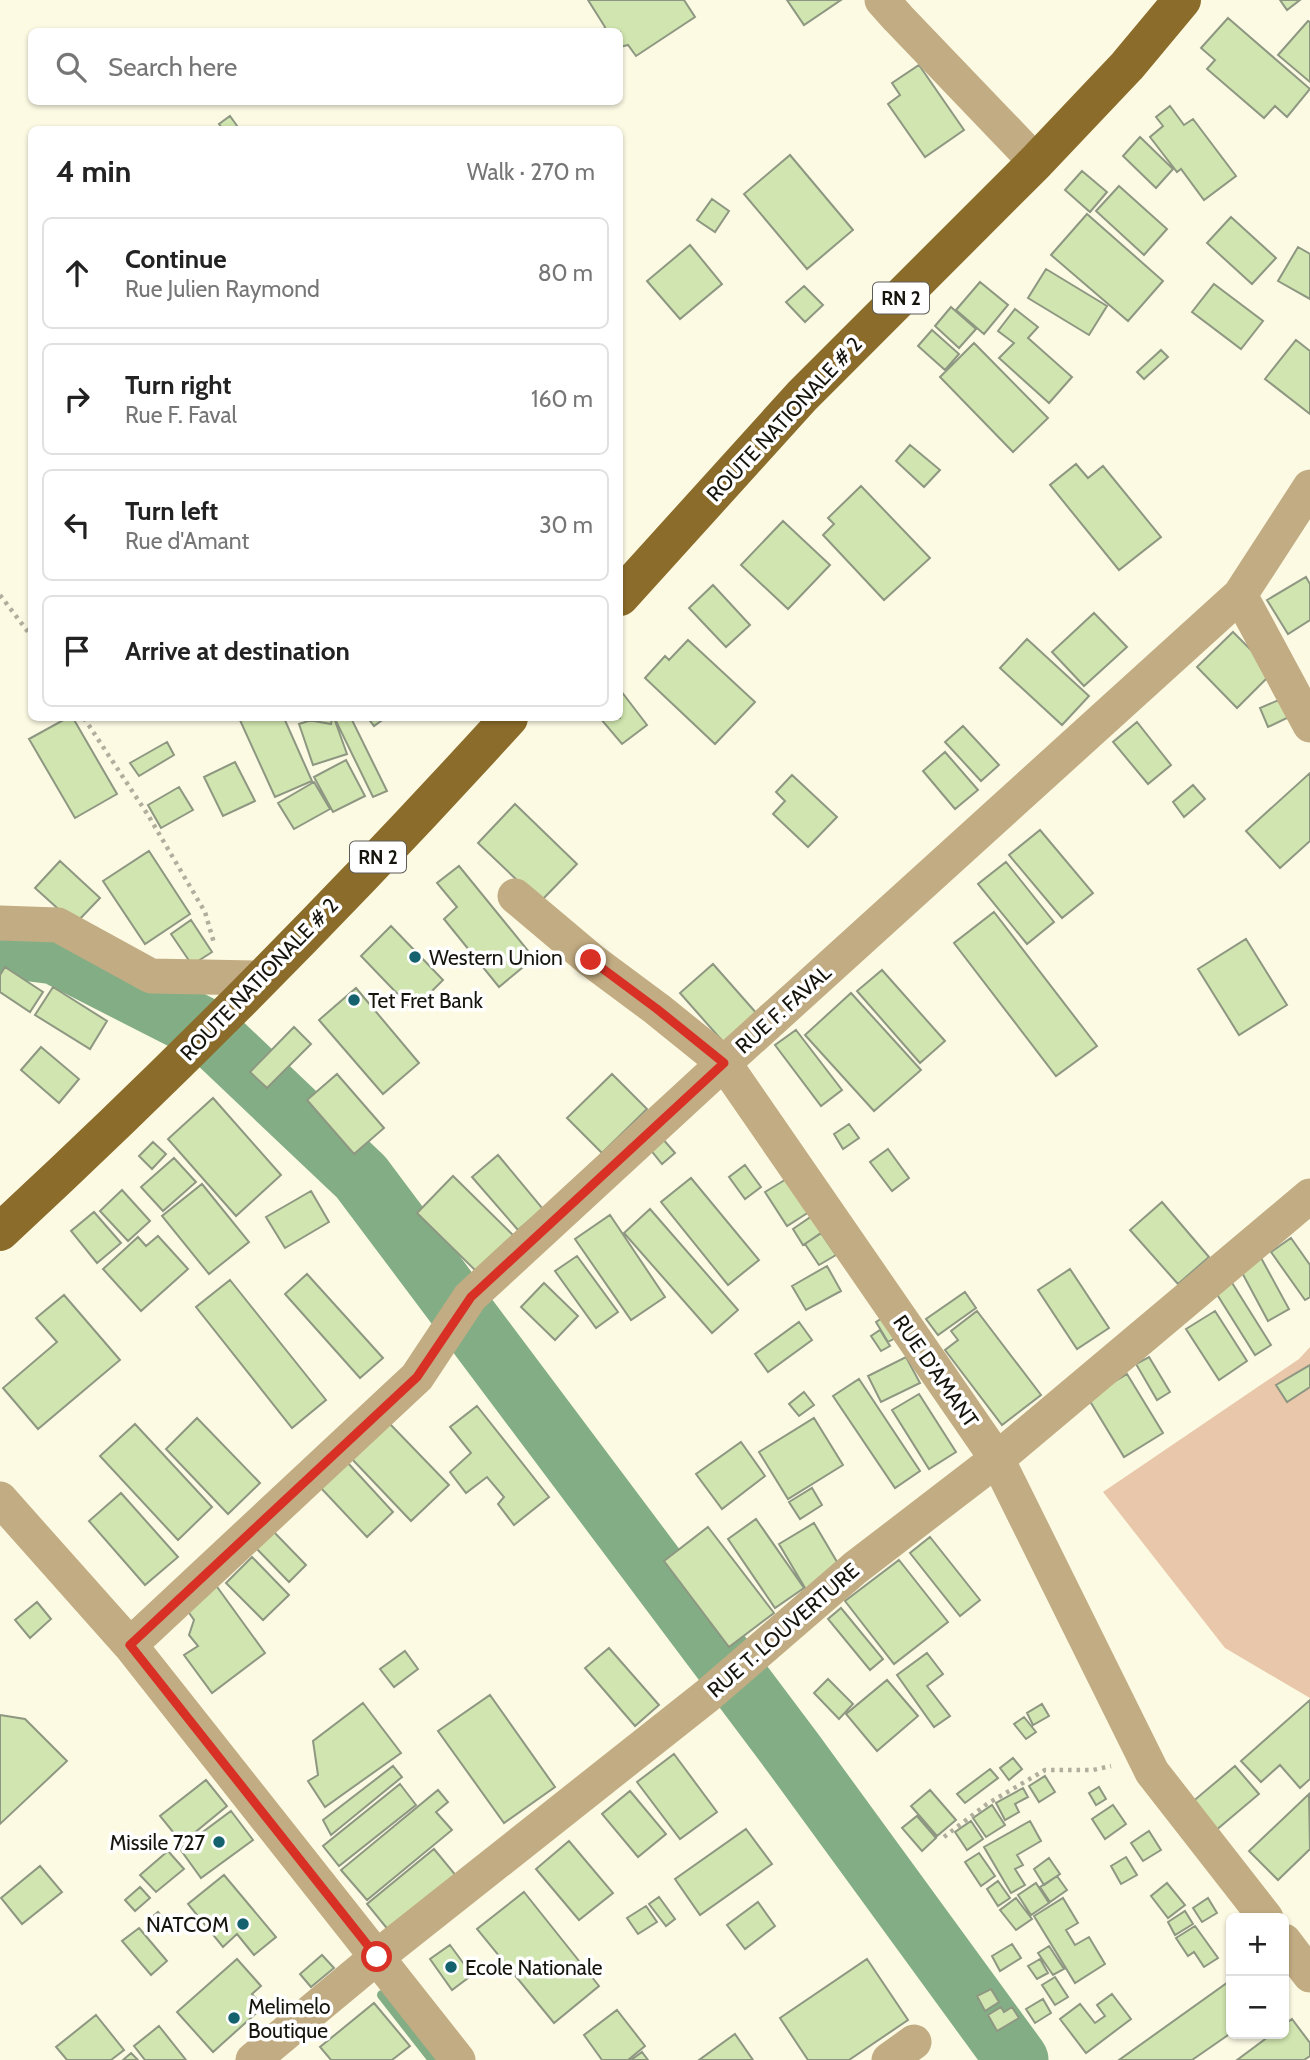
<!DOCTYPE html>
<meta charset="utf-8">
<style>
:root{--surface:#fff;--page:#f2f2f2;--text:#222;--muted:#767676;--line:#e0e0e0}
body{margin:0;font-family:Cabin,sans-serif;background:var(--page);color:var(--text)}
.controls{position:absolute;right:21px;bottom:21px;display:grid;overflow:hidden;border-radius:10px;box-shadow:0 2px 5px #0004}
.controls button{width:63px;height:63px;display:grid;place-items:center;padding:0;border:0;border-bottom:2px solid var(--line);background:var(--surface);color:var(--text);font:35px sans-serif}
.stop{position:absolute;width:21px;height:21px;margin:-16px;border:5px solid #d93025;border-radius:50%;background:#fff}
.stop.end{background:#d93025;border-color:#fff;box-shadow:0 2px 7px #0008}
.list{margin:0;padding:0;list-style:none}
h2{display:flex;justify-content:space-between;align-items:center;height:91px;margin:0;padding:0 28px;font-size:30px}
h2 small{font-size:23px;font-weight:400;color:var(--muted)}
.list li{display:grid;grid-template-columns:46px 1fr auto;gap:21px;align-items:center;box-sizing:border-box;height:112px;margin:0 14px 14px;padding:0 14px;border:2px solid var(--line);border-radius:10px}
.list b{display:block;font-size:26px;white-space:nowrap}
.list p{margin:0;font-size:23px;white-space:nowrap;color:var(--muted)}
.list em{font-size:23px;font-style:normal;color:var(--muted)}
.icon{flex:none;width:38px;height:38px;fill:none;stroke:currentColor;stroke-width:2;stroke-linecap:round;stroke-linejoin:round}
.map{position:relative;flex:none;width:1310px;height:2060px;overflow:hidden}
.search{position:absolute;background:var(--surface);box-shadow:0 2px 5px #0004;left:28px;top:28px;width:595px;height:77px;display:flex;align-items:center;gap:18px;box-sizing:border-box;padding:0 24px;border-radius:10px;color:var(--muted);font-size:26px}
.panel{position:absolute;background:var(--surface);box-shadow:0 2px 5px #0004;left:28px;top:126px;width:595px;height:595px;border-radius:10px}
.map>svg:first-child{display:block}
</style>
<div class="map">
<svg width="1310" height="2060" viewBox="0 0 1310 2060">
<rect width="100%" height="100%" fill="#fcfae3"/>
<path fill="#e9c7aa" d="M1310,1347v351l-85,-50 -122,-156 196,-133z"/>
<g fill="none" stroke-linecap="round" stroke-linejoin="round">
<path stroke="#83ae85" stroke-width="10" d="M382,1995l51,65"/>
<path stroke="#83ae85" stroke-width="63" d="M0,946l55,7 151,77 155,147 432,576 224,307"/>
</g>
<path fill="#d0e5af" stroke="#8e9782" stroke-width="2" d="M588,0h96l11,17 -59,39 -8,-11 -8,2v-15h-17l2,-5z
M787,0h54l-37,25z
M1280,0h20l-13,10z
M1228,18l82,71 -23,28 -12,-11 -11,12 -57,-49 8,-9 -14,-12z
M1308,21l2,1v60l-32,-27z
M919,65l45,65 -39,27 -37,-53 12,-9 -8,-12z
M1170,106l14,19 9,-6 43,57 -32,24 -23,-31 -4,3 -27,-35 13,-11 -7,-9z
M230,116l10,14h-17l-4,-6z
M1140,137l33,32 -17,19 -33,-32z
M790,155l63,75 -46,39 -63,-75z
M1082,171l25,21 -17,20 -25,-22z
M1119,186l48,43 -23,26 -48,-44z
M712,199l17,12 -14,21 -18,-12z
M1087,214l76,67 -35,40 -77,-66z
M1231,217l45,41 -24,26 -45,-41z
M690,245l32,39 -42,35 -33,-38z
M1298,247l12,7v45l-32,-18z
M1046,269l61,37 -18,29 -61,-37z
M980,282l28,23 -24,29 -28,-24z
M1214,284l49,37 -22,28 -49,-37z
M804,286l19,19 -18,17 -19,-20z
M951,307l25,22 -17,19 -24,-22z
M1015,309l23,18 -10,11 44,39 -23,26 -50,-45 15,-15 -16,-12z
M932,330l27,24 -14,16 -27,-24z
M1296,340l14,11v63l-45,-35z
M974,343l74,75 -35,34 -73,-75z
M1161,350l7,7 -24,22 -7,-7z
M910,445l30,25 -16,17 -28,-26z
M1076,464l12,14 15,-12 58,71 -42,33 -69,-85z
M861,486l69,72 -46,42 -61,-65 11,-11 -6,-6z
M783,521l47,44 -42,44 -47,-44z
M1306,577l4,7v36l-22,14 -21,-34z
M713,585l37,40 -24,22 -37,-39z
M1094,613l33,34 -43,39 -32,-34z
M1233,632l40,40 -36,36 -40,-41z
M1027,639l62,57 -27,29 -62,-57z
M688,640l67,62 -40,42 -70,-66 20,-22 4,4z
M621,691l26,34 -25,19 -22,-26h20z
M1281,699l8,18 -21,10 -8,-19z
M67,718h6l44,76 -42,24 -46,-79z
M239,718h45l28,63 -37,16z
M297,718h35l-1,6z
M318,718h16l13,36 -34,11 -14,-41z
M337,718h14l36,73 -14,6 -38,-78z
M368,718h17l-11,8z
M1137,722l34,43 -23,19 -35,-42z
M963,726l36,39 -18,16 -36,-39z
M167,742l7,13 -35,21 -9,-13z
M945,752l33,38 -23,19 -32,-38z
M346,760l19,36 -32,16 -19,-35z
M235,762l20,39 -32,15 -19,-39z
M1310,773v68l-30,27 -34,-37z
M792,775l45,42 -29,30 -35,-33 12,-13 -9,-9z
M314,782l16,27 -36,20 -16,-26z
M1193,785l12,14 -21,18 -11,-15z
M179,787l14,23 -32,18 -13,-23z
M515,804l62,60 -37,38 -62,-59z
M1040,830l53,63 -31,25 -53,-63z
M149,851l41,63 -45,30 -42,-63z
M60,861l40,37 -25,26 -40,-36z
M1006,862l48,60 -27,22 -49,-60z
M459,866l75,92 -35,29 -55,-68 13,-12 -20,-24z
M994,912l103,134 -41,30 -102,-133z
M191,920l21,32 -20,13 -21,-31z
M391,926l52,54 -30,30 -52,-54z
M1246,939l41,66 -48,30 -41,-66z
M713,964l45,51 -33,29 -45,-51z
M5,967l38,25 -13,20 -30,-20v-17z
M882,970l63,71 -25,22 -63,-72z
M53,987l54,34 -17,28 -55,-34z
M356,988l63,75 -36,31 -64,-74z
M851,993l70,77 -47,41 -69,-76z
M294,1027l17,17 -44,44 -17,-16z
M796,1030l46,60 -21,16 -46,-61z
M41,1047l38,32 -20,24 -38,-33z
M337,1074l47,54 -30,26 -47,-54z
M612,1074l35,35 -45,44 -35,-35z
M213,1098l68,77 -45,41 -68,-77z
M849,1124l10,14 -16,11 -9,-15z
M662,1138l13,15 -13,11 -12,-15z
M153,1142l13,12 -14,15 -13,-13z
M888,1149l21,29 -17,13 -22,-29z
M498,1155l45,54 -25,21 -46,-53z
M174,1158l22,24 -33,29 -22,-24z
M745,1165l16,22 -16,12 -16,-22z
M453,1176l61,60 -36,37 -61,-60z
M691,1178l68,82 -31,25 -67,-83z
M788,1178l21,34 -22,14 -22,-34z
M202,1184l47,58 -40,32 -47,-58z
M122,1190l28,31 -22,20 -28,-30z
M311,1191l18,31 -44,26 -19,-31z
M1162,1202l47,55 -31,27 -48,-54z
M650,1209l88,101 -26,23 -88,-100z
M94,1212l27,31 -24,20 -26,-32z
M610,1215l55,82 -34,23 -56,-81z
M812,1216l11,16 -20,13 -10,-16z
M821,1233l15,22 -17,10 -14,-21z
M158,1236l30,33 -47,42 -38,-42 35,-32 8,9z
M1291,1238l19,27v32l-5,3 -34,-48z
M577,1256l41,56 -22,16 -41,-57z
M1260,1256l29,53 -21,12 -29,-54z
M827,1266l14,25 -35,19 -14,-24z
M1070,1269l39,59 -32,21 -39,-59z
M307,1274l76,84 -23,20 -75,-84z
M1229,1278l42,67 -16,10 -42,-67z
M230,1280l96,120 -34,28 -96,-121z
M544,1283l34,33 -23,24 -34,-33z
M965,1292l11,16 -38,27 -12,-16z
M64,1295l56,65 -82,69 -35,-41 54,-46 -21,-24z
M893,1311l13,21 -18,10 -12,-20z
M977,1311l64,84 -39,30 -57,-75 13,-10 -7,-9z
M1215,1311l32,50 -28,19 -33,-51z
M799,1322l13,18 -44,32 -13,-18z
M880,1330l10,16 -9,5 -10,-15z
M906,1357l14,26 -39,19 -13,-26z
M1149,1357l21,35 -13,8 -21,-36z
M1310,1365v22l-23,15 -11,-17z
M1127,1374l36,59 -39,24 -36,-59z
M859,1379l61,92 -25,17 -62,-92z
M804,1392l10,13 -15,11 -10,-12z
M919,1394l37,58 -27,17 -37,-59z
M477,1406l72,91 -35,28 -16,-21 6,-7 -17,-20 -21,16 -16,-21 21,-19 -21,-26z
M197,1418l63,65 -32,31 -62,-65z
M814,1418l29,47 -55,34 -29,-47z
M389,1423l60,62 -38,36 -60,-63z
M135,1424l77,83 -34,33 -78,-84z
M741,1442l24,34 -43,33 -26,-35z
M347,1462l46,50 -26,25 -47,-50z
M812,1488l10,17 -22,14 -11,-17z
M121,1493l57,64 -33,28 -56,-64z
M756,1519l48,69 -29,20 -47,-69z
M814,1523l29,49 -35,21 -29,-49z
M708,1527l66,86 -45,34 -65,-86z
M271,1529l35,36 -17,17 -35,-36z
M930,1537l50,63 -20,16 -50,-63z
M252,1557l37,38 -26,25 -37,-37z
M899,1560l49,62 -54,42 -49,-63z
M215,1584l50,69 -53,40 -28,-38 14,-9 -9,-11 5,-15 -9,-13z
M37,1602l14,17 -21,19 -15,-18z
M841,1608l42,51 -13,11 -42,-51z
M609,1648l50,57 -24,21 -50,-58z
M405,1651l13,18 -24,18 -14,-18z
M927,1653l16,21 -16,12 23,30 -16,11 -37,-52z
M828,1679l25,25 -14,15 -25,-26z
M887,1680l31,36 -41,35 -31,-37z
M490,1695l65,92 -51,36 -66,-92z
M1310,1700v79l-10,9 -20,-23 -19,17 -20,-21z
M363,1703l38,50 -76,54 -17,-26 10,-6 -5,-34z
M1042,1704l7,12 -16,9 -6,-12z
M0,1715l25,4 42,42 -67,63z
M1024,1717l12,15 -10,7 -12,-15z
M674,1754l43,58 -37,27 -43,-57z
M1013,1758l9,11 -13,11 -9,-12z
M393,1766l9,11 -71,58 -8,-15z
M1235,1766l24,28 -44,37 -24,-28z
M990,1769l8,9 -33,25 -8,-9z
M1045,1776l10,16 -16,10 -10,-16z
M206,1780l21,26 -45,37 -22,-27z
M400,1784l16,21 -77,61 -16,-20z
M1099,1787l7,12 -10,6 -7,-12z
M1023,1788l5,9 -13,7 4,8 -14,8 -9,-17z
M438,1790l10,12 -12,10 16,18 -85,70 -26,-30z
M930,1790l26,30 -19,16 -26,-30z
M630,1791l36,43 -28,23 -36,-43z
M1309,1794l1,55 -32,31 -29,-29z
M992,1805l13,20 -19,12 -13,-19z
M1113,1805l13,19 -21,15 -13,-20z
M231,1811l22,29 -52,38 -21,-29z
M917,1816l19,22 -14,13 -20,-23z
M971,1821l12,18 -16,11 -12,-18z
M1030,1821l11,20 -24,14 6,10 -8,4 10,16 -14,8 -27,-46z
M746,1829l26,35 -72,51 -25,-36z
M1149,1831l12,19 -18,11 -12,-18z
M569,1841l44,52 -34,27 -43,-51z
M434,1849l24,29 -68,54 -23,-28z
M168,1851l16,18 -28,23 -16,-17z
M979,1853l16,23 -14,10 -16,-24z
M1126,1857l11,18 -16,9 -10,-18z
M1049,1858l11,16 -16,11 -10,-16z
M40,1866l22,26 -40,32 -21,-26z
M224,1875l52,62 -22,18 -17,-21 -14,13 -35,-43z
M1057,1876l10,14 -17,12 -10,-15z
M998,1881l12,17 -12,8 -11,-17z
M1036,1883l13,20 -18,12 -13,-20z
M1167,1883l18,22 -17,13 -17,-22z
M140,1887l10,11 -15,13 -10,-11z
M524,1892l75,94 -45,37 -77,-94z
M659,1897l16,22 -9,7 -17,-22z
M1016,1898l16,21 -16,11 -16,-20z
M1063,1898l15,25 -12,7 9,15 14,-8 16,27 -30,19 -41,-67z
M1208,1898l9,15 -15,9 -9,-14z
M758,1902l17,24 -30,23 -18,-24z
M646,1906l11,16 -19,12 -11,-16z
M1185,1911l8,13 -18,11 -7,-13z
M158,1912l11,13 -10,9 -12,-13z
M1195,1926l23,32 -14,9 -10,-15 -6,4 -12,-18z
M139,1928l28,33 -16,14 -29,-34z
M1012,1944l9,14 -21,13 -8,-15z
M450,1945l22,30 -20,15 -22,-31z
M1049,1946l15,23 -11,6 -15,-22z
M322,1955l12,13 -23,19 -11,-13z
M237,1959l24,27 -9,8 11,13 -50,45 -36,-40z
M867,1959l41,61 -59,40h-41l-28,-42z
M1040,1959l8,14 -11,6 -9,-13z
M1055,1977l13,20 -13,8 -13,-20z
M1231,1980v53l-39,27h-73z
M991,1989l8,13 -14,9 -8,-15z
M1112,1994l19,25 -45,34 -26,-34 20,-15 15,19 10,-7 -8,-11z
M1043,1999l8,14 -16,10 -9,-14z
M374,2003l36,43 -18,14h-61l-11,-13z
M1001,2007l3,5 8,-5 7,11 -22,13 -9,-16z
M617,2010l28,36 -17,14h-26l-18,-25z
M96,2015l28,35 -13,10h-44l-11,-13z
M1292,2019l18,24v13l-6,4h-67l35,-26h12v-9z
M159,2026l27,34h-41l-11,-14z
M735,2034l18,26h-54z
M642,2052l6,8h-17z
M131,2053l7,7h-15z"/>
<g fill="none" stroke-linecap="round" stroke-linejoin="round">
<path stroke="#b0af9d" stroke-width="4.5" stroke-dasharray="3.5 5" stroke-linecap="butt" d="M0,595l32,42
M84,718l64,97 57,97 9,31
M944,1837l43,-33 58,-34h48l18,-4"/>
<path stroke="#c2ac83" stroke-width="35" d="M882,0l16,18 138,144
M1240,595l70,130
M515,896l76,64 66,49 67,54 273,396 155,313 114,146
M0,923l58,2 93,51 110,2
M0,1499l130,146 328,415
M130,1645l287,-268 53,-80 254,-234 516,-468 70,-108
M1284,1941l26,34
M253,2060l124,-103 331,-262 147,-127 142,-109 313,-263
M889,2060l25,-18"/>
<path stroke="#8b6c2a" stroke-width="38" d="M620,597l182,-201 234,-234 91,-96 55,-66
M0,1232c177,-164 347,-336 509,-514"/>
</g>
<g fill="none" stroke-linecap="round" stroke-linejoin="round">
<path stroke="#d93025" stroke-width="9" d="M377,1957l-247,-312 287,-268 54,-80 253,-234 -67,-54 -66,-49"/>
</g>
<g fill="#15616d" stroke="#fff" stroke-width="2.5">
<circle cx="415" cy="957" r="7"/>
<circle cx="354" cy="1000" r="7"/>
<circle cx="219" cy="1842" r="7"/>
<circle cx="243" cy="1924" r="7"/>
<circle cx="451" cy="1967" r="7"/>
<circle cx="234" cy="2018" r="7"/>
</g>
<g text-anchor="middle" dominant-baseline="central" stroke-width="7" stroke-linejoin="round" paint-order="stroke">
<g fill="#fff" stroke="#5c5b56" stroke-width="2">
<rect x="873" y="282.5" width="56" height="31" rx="5"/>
<rect x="350" y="841.5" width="56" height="31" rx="5"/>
</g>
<g font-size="19" font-weight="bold" fill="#16150d">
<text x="901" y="298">RN 2</text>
<text x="378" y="857">RN 2</text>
</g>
<g font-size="21" fill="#16150d" stroke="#fff">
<text transform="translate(784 419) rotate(-47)">ROUTE NATIONALE # 2</text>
<text transform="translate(259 979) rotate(-46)">ROUTE NATIONALE # 2</text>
<text transform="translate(783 1009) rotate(-42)">RUE F. FAVAL</text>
<text transform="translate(936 1371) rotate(55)">RUE D'AMANT</text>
<text transform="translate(783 1630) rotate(-41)">RUE T. LOUVERTURE</text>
</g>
<g font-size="21" fill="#16150d" stroke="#fff" text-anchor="start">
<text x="429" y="957">Western Union</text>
<text x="368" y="1000">Tet Fret Bank</text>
<text x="205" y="1842" text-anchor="end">Missile 727</text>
<text x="229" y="1924" text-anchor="end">NATCOM</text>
<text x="465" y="1967">Ecole Nationale</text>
<text x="248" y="2006">Melimelo<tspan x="248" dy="24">Boutique</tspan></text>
</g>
</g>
</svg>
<div class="controls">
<button>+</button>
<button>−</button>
</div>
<div class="stop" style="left:377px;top:1957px"></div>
<div class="stop end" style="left:591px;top:960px"></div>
<div class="search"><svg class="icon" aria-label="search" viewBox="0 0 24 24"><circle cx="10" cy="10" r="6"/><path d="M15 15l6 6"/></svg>Search here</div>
<section class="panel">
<h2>4 min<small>Walk · 270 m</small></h2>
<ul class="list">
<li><svg class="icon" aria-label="ahead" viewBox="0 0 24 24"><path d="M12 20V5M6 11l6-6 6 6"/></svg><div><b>Continue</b><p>Rue Julien Raymond</p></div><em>80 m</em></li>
<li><svg class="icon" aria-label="right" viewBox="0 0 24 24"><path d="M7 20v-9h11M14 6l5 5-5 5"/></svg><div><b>Turn right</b><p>Rue F. Faval</p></div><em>160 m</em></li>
<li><svg class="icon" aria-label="left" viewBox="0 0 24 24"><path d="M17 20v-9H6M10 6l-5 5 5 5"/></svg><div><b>Turn left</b><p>Rue d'Amant</p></div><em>30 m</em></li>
<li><svg class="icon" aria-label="arrive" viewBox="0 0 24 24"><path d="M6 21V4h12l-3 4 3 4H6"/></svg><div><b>Arrive at destination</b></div></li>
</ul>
</section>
</div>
